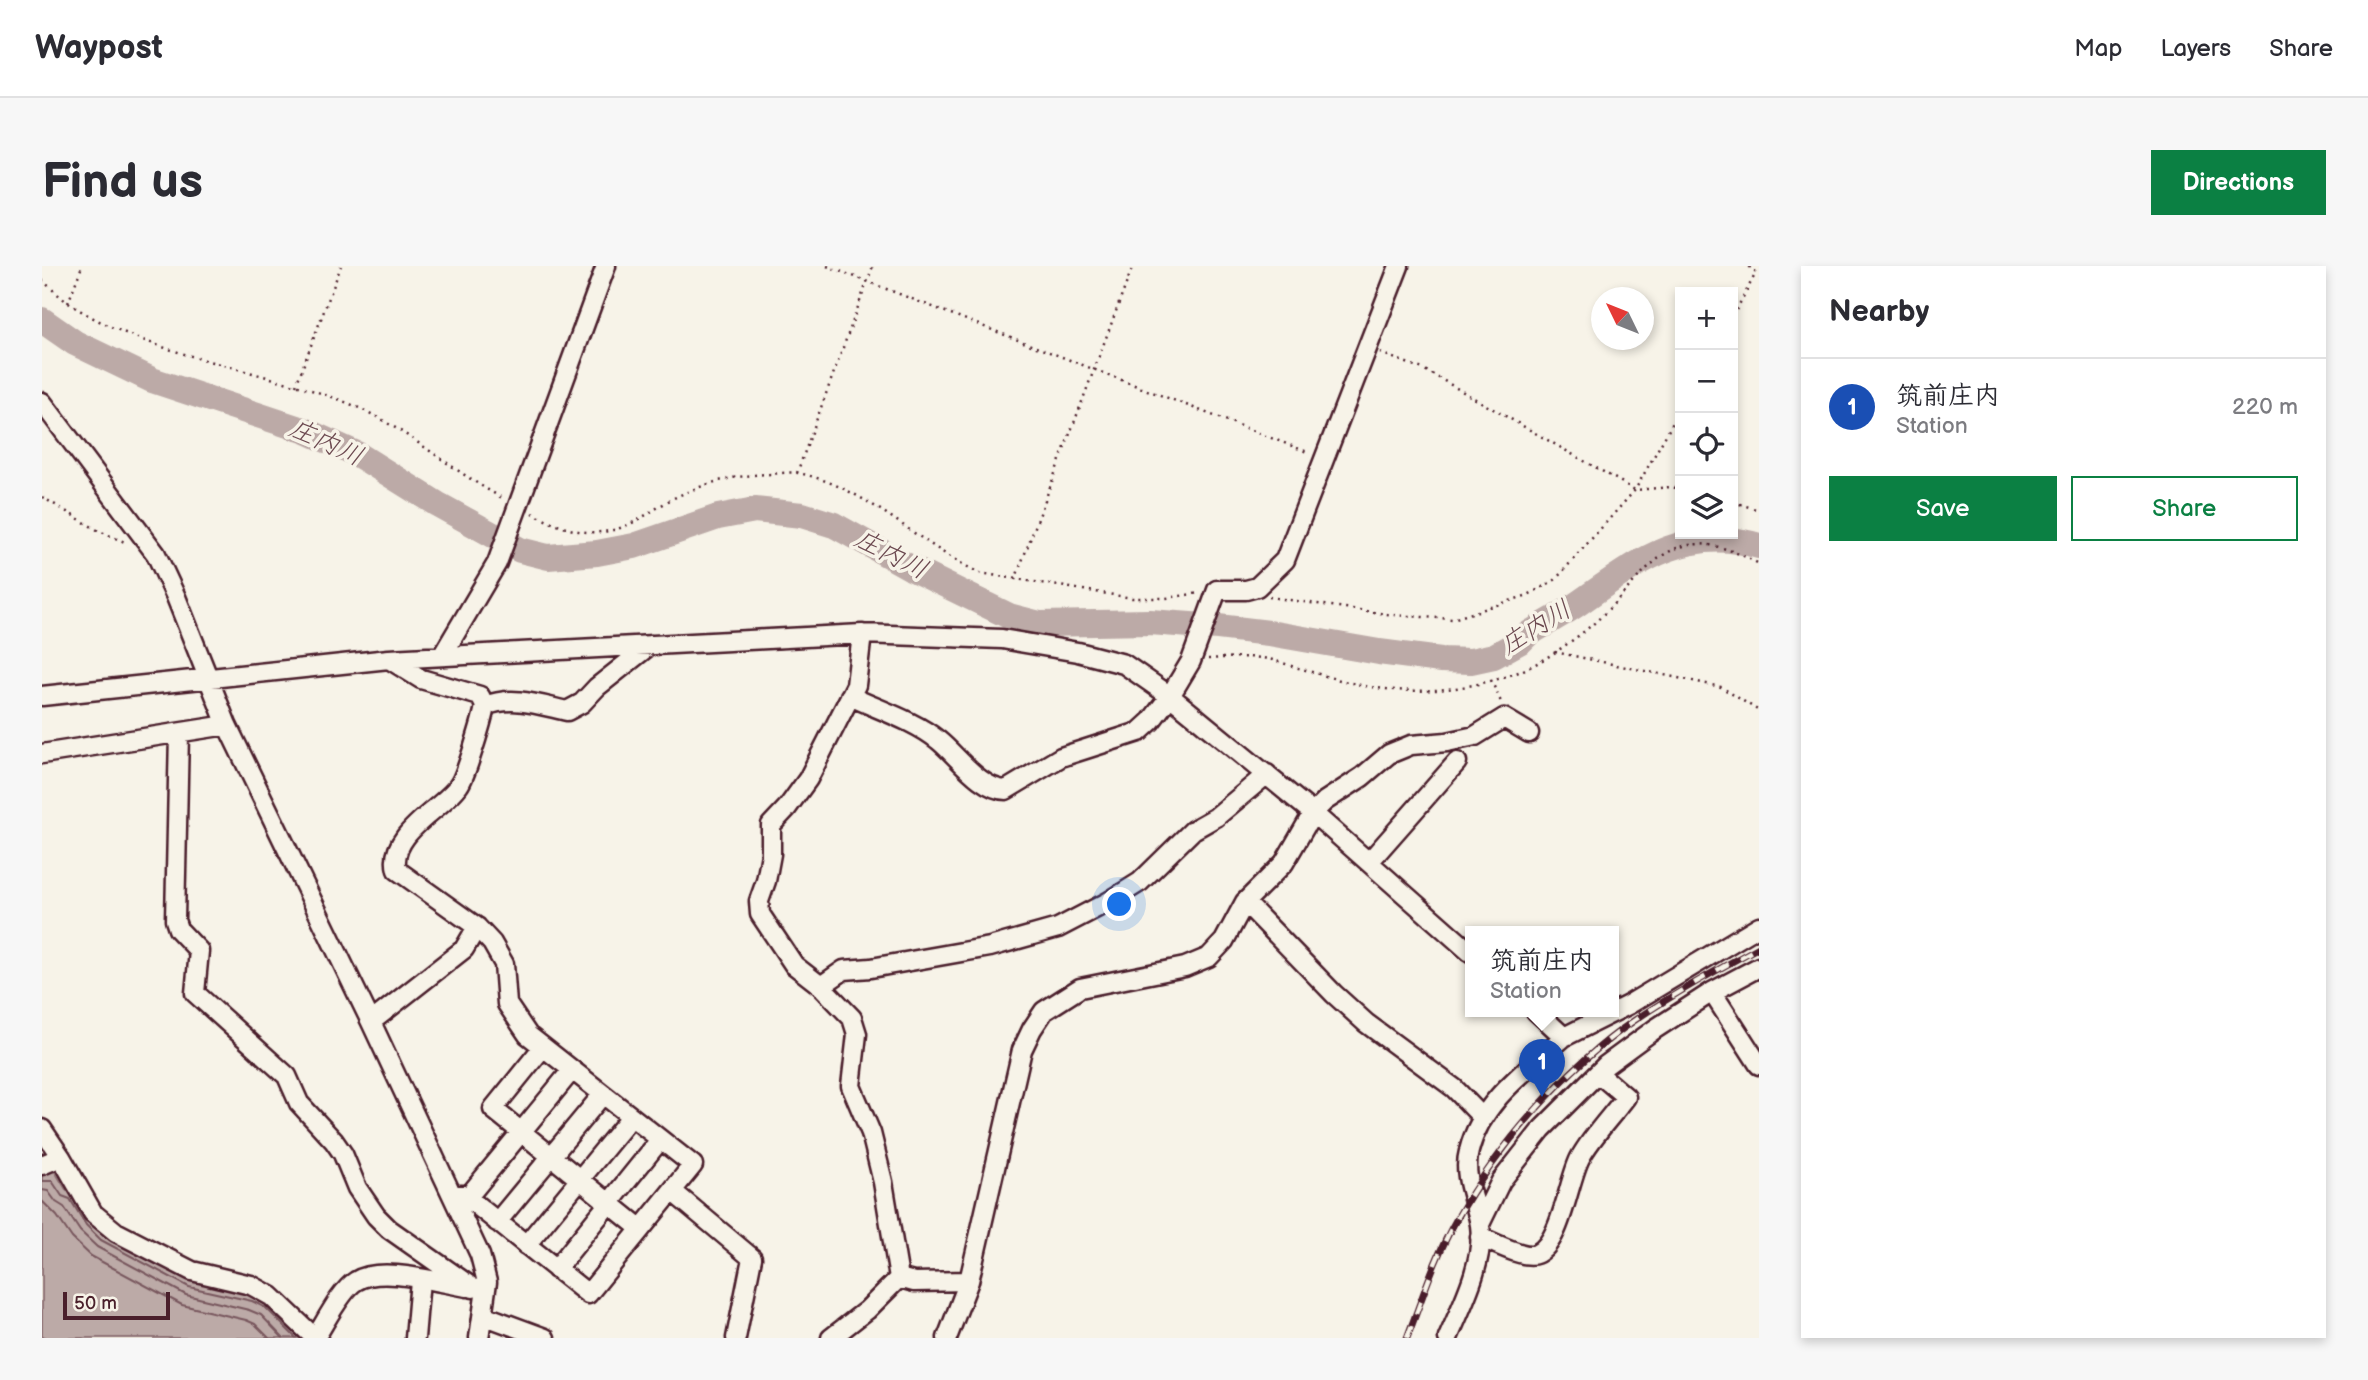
<!DOCTYPE html>
<meta charset="utf-8">
<style>
:root{--surface:#fff;--page:#f7f7f7;--text:#2b2b33;--muted:#7c7c81;--line:#e1e1e2;--accent:#0b8043}
body{margin:0;font-family:"Balsamiq Sans","Klee One",sans-serif;background:var(--page);color:var(--text)}
.controls{position:absolute;right:21px;top:21px;display:grid;overflow:hidden;border-radius:0px;box-shadow:0 4px 10px #0003}
.controls button{width:63px;height:63px;display:grid;place-items:center;padding:0;border:0;border-bottom:2px solid var(--line);background:var(--surface);color:var(--text);font:35px sans-serif}
.compass{position:absolute;left:1549px;top:21px;width:63px;height:63px;border-radius:50%;background:var(--surface);box-shadow:0 4px 10px #0003;rotate:313deg}
.scale{position:absolute;left:21px;bottom:18px;width:107px;box-sizing:border-box;padding-left:7px;border:4px solid #4a1f2b;border-top:0;font-size:19px;line-height:24px;white-space:nowrap;color:#4a1f2b;-webkit-text-stroke:5px #f7f3e8;paint-order:stroke}
.you{position:absolute;left:1078px;top:639px;width:24px;height:24px;margin:-18px;border:5px solid #fff;border-radius:50%;background:#1a73e8;box-shadow:0 0 0 10px #1a73e833}
.badge{display:grid;place-items:center;width:46px;height:46px;border-radius:50%;background:var(--accent);color:#fff;font-size:23px;font-weight:700}
.pin{position:absolute;translate:-50% -58px;filter:drop-shadow(0 2px 4px #0008)}
.pin::after{content:'';position:absolute;top:37px;width:24px;height:21px;background:inherit;clip-path:polygon(0 0,100% 0,50% 100%)}
.popup{position:absolute;left:1423px;top:660px;width:154px;height:91px;box-sizing:border-box;display:grid;place-content:center;border-radius:0px;background:var(--surface);filter:drop-shadow(0 2px 5px #0005);font-size:23px;white-space:nowrap;color:var(--muted)}
.popup b{font-size:26px;color:var(--text)}
.popup::after{content:'';position:absolute;left:50%;top:100%;margin-left:-14px;border:14px solid transparent;border-top-color:var(--surface)}
.list{margin:0;padding:0;list-style:none}
h2{display:flex;justify-content:space-between;align-items:center;height:91px;margin:0;padding:0 28px;font-size:30px}
h2 small{font-size:23px;font-weight:400;color:var(--muted)}
.list li{display:grid;grid-template-columns:46px 1fr auto;gap:21px;align-items:center;box-sizing:border-box;height:98px;padding:0 28px;border-top:2px solid var(--line)}
.list b{display:block;font-size:26px;white-space:nowrap}
.list p{margin:0;font-size:23px;white-space:nowrap;color:var(--muted)}
.list em{font-size:23px;font-style:normal;color:var(--muted)}
.actions{display:flex;gap:14px;padding:21px 28px}
.actions a{flex:1;padding:16px 0;border:2px solid var(--accent);border-radius:0px;text-align:center;font-size:24px;color:var(--accent)}
.actions .main{background:var(--accent);color:#fff}
.icon{flex:none;width:38px;height:38px;fill:none;stroke:currentColor;stroke-width:2;stroke-linecap:round;stroke-linejoin:round}
.map{position:relative;flex:none;width:1717px;height:1072px;overflow:hidden;border-radius:0px}
header{display:flex;align-items:center;gap:42px;box-sizing:border-box;height:98px;padding:0 35px;background:var(--surface);border-bottom:2px solid var(--line)}
header strong{font-size:33px}
nav{display:flex;gap:38px;margin-inline-start:auto;font-size:24px}
.intro{display:flex;align-items:center;justify-content:space-between;box-sizing:border-box;height:168px;padding:0 42px}
h1{margin:0;font-size:49px}
.button{padding:18px 32px;border-radius:0px;background:var(--accent);color:#fff;font-size:24px;font-weight:700}
main{display:flex;gap:42px;padding:0 42px}
aside{flex:1;background:var(--surface);border-radius:0px;box-shadow:0 4px 10px #0003}
.map>svg:first-child{display:block}
</style>
<header>
<strong>Waypost</strong>
<nav><a>Map</a><a>Layers</a><a>Share</a></nav>
</header>
<div class="intro"><h1>Find us</h1><a class="button">Directions</a></div>
<main>
<div class="map">
<svg width="1717" height="1072" viewBox="0 0 1717 1072">
<rect width="100%" height="100%" fill="#f7f3e8"/>
<filter id="ink" filterUnits="userSpaceOnUse"><feTurbulence type="fractalNoise" baseFrequency=".0143" numOctaves="2"/><feDisplacementMap in="SourceGraphic" scale="14" xChannelSelector="R" yChannelSelector="G"/><feConvolveMatrix kernelMatrix="1 2 1 2 8 2 1 2 1" color-interpolation-filters="sRGB"/></filter>
<g filter="url(#ink)">
<path fill="#bcaaa7" stroke="#8e7275" stroke-width="2" d="M12,904l13,21 5,-2 33,45 86,47 64,14 16,8 34,35h-263v-163z"/>
<g fill="none" stroke-linecap="round" stroke-linejoin="round">
<path stroke="#78575d" stroke-width="2" d="M0,915h10l10,15 8,3 16,26 15,15 88,47 63,14 14,7 30,30
M0,924l6,1 8,11 8,5 16,24 17,16 89,48 63,15 12,5 22,23
M0,935l15,15 15,22 19,18 91,49 64,15 9,4 14,14"/>
<path stroke="#bcaaa7" stroke-width="26" d="M0,54l33,23 77,37 154,51 51,23 80,50 83,46 28,7 49,-4 37,-7 84,-29 37,-7 47,5 32,10 77,43 98,48 31,8 110,-2 68,5 51,6 110,19 62,8 30,1 23,-5 27,-15 6,-6c15,-10 31,-18 46,-28 58,-40 110,-85 186,-61"/>
<defs>
<path id="minor" d="M0,136l114,152 20,43 51,128 144,297 109,233 7,27 -8,56
M820,368l-6,51 -48,94 -21,29 -16,17v29l-5,27 -7,20 1,13 34,51 27,21 31,32 5,16 -6,52 20,47 12,49 16,96
M400,390l55,-93 109,-297
M347,393l32,20 59,17 5,10c-2,12 -19,70 -26,79 -15,23 -72,49 -62,85l80,57 15,16 12,21 3,40 21,31 165,130 -105,129 -124,-99h-12
M0,430l347,-37 473,-25 140,5 76,13 46,12 46,32 143,117 157,139
M808,430c27,13 65,25 88,44 19,15 43,50 68,50l55,-33 78,-25 12,-11 19,-25 21,-35 26,-71h29l11,-3 28,-27 114,-294
M443,440c27,-11 55,-1 82,5l15,-8 15,-16 53,-42
M137,467l-4,187 3,9 21,22 -4,42 92,83 12,27 35,38 9,13 14,34 19,28 13,13 84,59
M0,488l185,-29
M1327,596l88,-100
M1203,636l89,92 32,29 88,65 29,30
M779,720l23,-16 27,-2 119,-21 68,-19 50,-26 32,-20 53,-52 23,-13 51,-43
M1670,726l47,73
M1494,745l28,26 64,-32 131,-79
M329,756l93,-73 13,-22
M501,781l-50,62 148,120
M0,863l19,28 32,56 23,19 76,39 59,14 20,11 44,42
M0,899l19,-8
M630,925l80,67 -16,80
M425,932l105,-128
M455,956l106,-128
M1438,958l21,-43 41,-52 64,-64 49,-36 57,-37 47,-25
M1438,971c13,5 44,22 56,17 25,-10 32,-73 44,-96 12,-22 31,-41 46,-61l-28,-24
M484,979l105,-128
M514,1003l104,-129
M857,1012l15,4 55,-1
M441,1049l62,23
M273,1072c10,-15 26,-48 41,-57 25,-16 84,2 112,6
M373,1072l5,-58
M789,1072l36,-28 32,-32
M905,1072l22,-57 53,-231 10,-21 12,-18 36,-23 105,-21 24,-10 15,-16 21,-39 39,-39 29,-50 12,-12 37,-24 27,-23 22,-9 36,-3 28,-6 29,-18 25,15
M1406,1072c14,-33 37,-77 32,-113 -4,-25 -18,-48 -11,-74 12,-50 59,-82 95,-114"/>
</defs>
<use href="#minor" stroke="#4a1f2b" stroke-width="23"/>
<path stroke="#4a1f2b" stroke-width="2.5" stroke-dasharray="2 5" stroke-linecap="butt" d="M785,0l483,187
M0,14c9,8 18,17 28,24 79,52 183,63 270,96 60,22 108,69 164,99
M26,37l14,-37
M1691,50l23,-43 -7,-7
M1338,87l43,16 212,121 36,-3 9,2
M254,119l45,-119
M755,207l76,-207
M0,231l57,34 28,12
M1691,236l26,8
M490,247c26,14 51,24 81,17 23,-5 41,-22 61,-32 33,-16 61,-23 98,-24 8,-1 18,-2 26,-1 70,14 119,71 182,100l152,25h34l34,-5
M973,314l118,-314
M1227,331l124,18 60,4 75,-24 27,-15 80,-90 45,-80
M1513,386l166,35 38,24
M1166,393c18,-1 35,-3 53,-1 14,1 28,8 41,11 27,8 55,17 83,20 42,5 91,-1 131,-16 26,-10 54,-30 76,-48 59,-52 74,-113 167,-61
M1449,414l10,22"/>
<use href="#minor" stroke="#f7f3e8" stroke-width="18"/>
<defs>
<path id="rail" d="M1365,1072c15,-39 28,-81 49,-118 42,-74 109,-152 179,-200 40,-27 82,-50 124,-73"/>
</defs>
<use href="#rail" stroke="#4a1f2b" stroke-width="7"/>
<use href="#rail" stroke="#f7f3e8" stroke-width="4.5" stroke-dasharray="13" stroke-linecap="butt"/>
</g>
</g>
<g text-anchor="middle" dominant-baseline="central" stroke-width="7" stroke-linejoin="round" paint-order="stroke">
<g font-size="26" font-style="italic" fill="#6c4950" stroke="#f7f3e8">
<text transform="translate(284 177) rotate(24)">庄内川</text>
<text transform="translate(849 289) rotate(27)">庄内川</text>
<text transform="translate(1494 362) rotate(-32)">庄内川</text>
</g>
</g>
</svg>
<div class="controls">
<button>+</button>
<button>−</button>
<button><svg class="icon" aria-label="locate" viewBox="0 0 24 24"><circle cx="12" cy="12" r="6"/><path d="M12 2v4M12 18v4M2 12h4M18 12h4"/></svg></button>
<button><svg class="icon" aria-label="layers" viewBox="0 0 24 24"><path d="M12 4l9 5-9 5-9-5zM3 14l9 5 9-5"/></svg></button>
</div>
<svg class="compass" viewBox="-18 -18 36 36"><path d="M0-13l5 13h-10z" fill="#e53935"/><path d="M0 13l5-13h-10z" fill="#7c7c81"/></svg>
<div class="scale">50 m</div>
<div class="you"></div>
<div class="pin badge" style="left:1500px;top:831px;background:#1a4fb4">1</div>
<div class="popup"><b>筑前庄内</b>Station</div>
</div>
<aside>
<h2>Nearby<small></small></h2>
<ul class="list">
<li><span class="badge" style="background:#1a4fb4">1</span><div><b>筑前庄内</b><p>Station</p></div><em>220 m</em></li>
</ul>
<div class="actions"><a class="main">Save</a><a>Share</a></div>
</aside>
</main>
